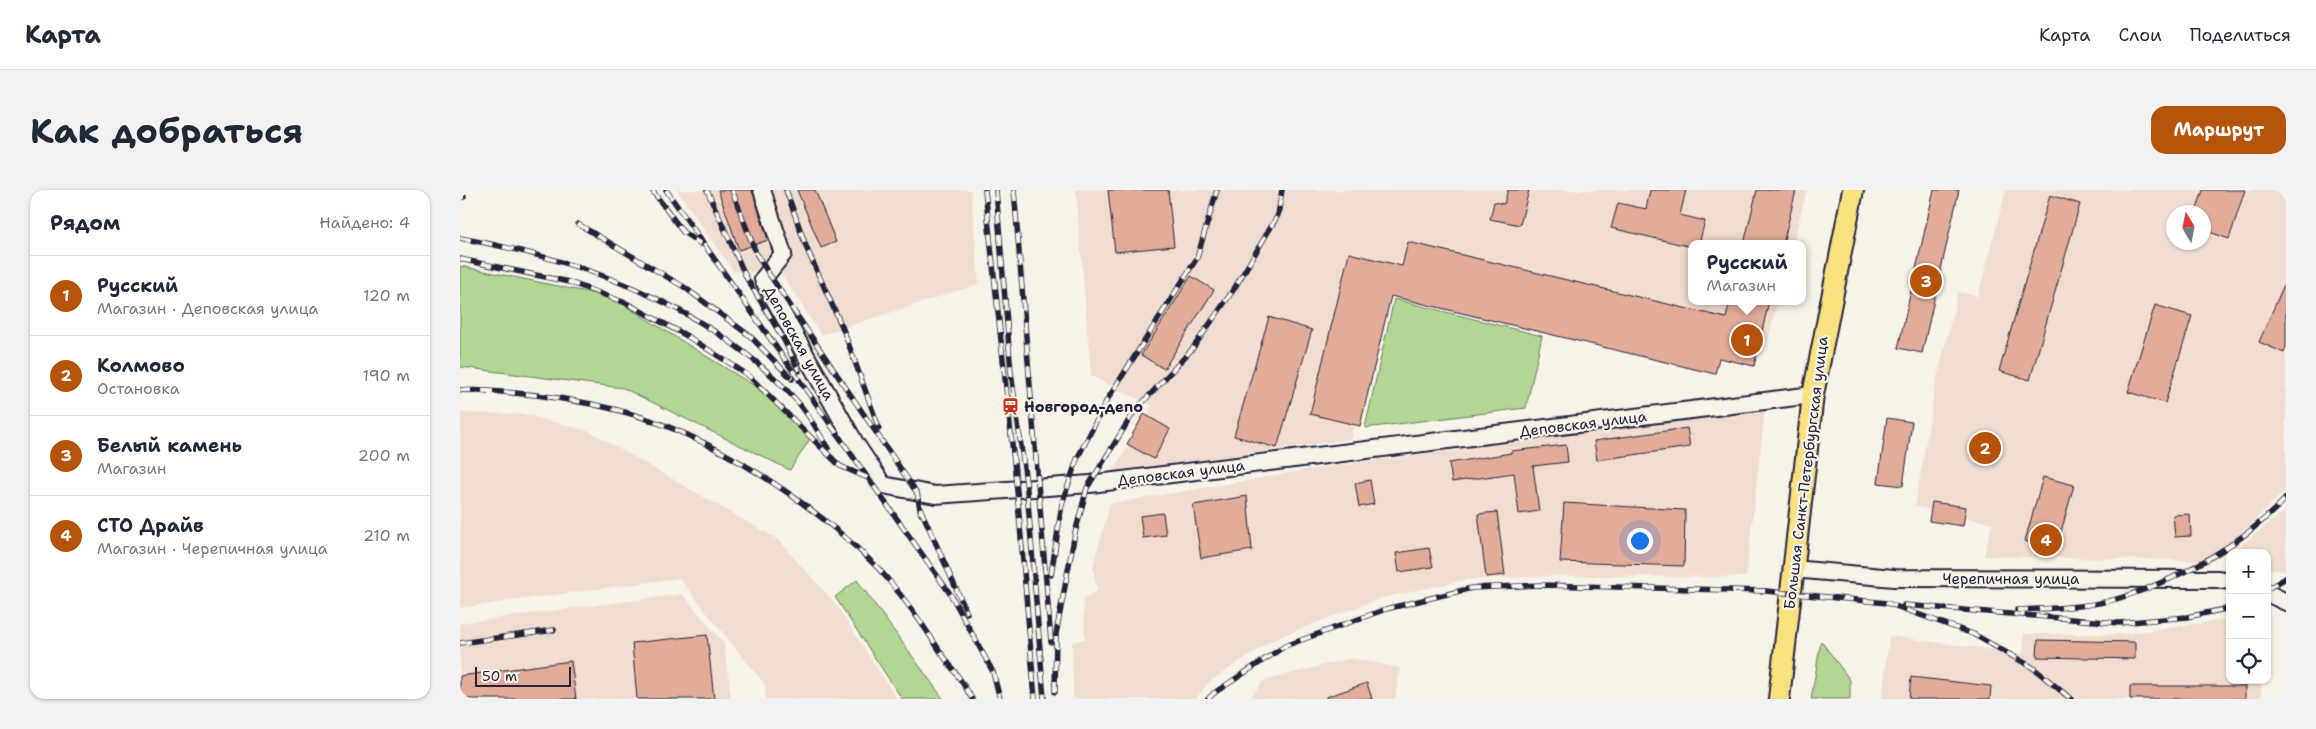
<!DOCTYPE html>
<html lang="ru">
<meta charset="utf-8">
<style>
:root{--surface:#fff;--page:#f2f2f3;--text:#1f2937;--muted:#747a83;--line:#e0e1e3;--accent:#b45309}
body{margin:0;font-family:"Shantell Sans",sans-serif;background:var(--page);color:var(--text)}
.controls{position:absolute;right:15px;bottom:15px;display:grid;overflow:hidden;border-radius:10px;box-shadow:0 1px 4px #0004}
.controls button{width:45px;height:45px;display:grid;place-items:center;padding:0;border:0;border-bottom:1px solid var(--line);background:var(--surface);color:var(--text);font:25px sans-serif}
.compass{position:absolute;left:1706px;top:15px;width:45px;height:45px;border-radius:50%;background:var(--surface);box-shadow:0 1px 4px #0004;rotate:350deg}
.scale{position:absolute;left:15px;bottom:12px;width:96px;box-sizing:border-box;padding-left:5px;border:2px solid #22223b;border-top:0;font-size:14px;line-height:18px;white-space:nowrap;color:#22223b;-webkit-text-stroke:4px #f7f3e8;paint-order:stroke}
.you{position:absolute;left:1179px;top:350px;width:18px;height:18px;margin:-12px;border:4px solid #fff;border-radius:50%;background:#1a73e8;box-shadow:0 0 0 8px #1a73e833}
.badge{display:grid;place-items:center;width:32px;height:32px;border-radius:50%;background:var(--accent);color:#fff;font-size:16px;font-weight:700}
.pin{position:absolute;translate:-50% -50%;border:2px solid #fff;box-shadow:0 1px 5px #0006}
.popup{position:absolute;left:1228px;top:50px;width:118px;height:65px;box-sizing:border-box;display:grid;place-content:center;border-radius:10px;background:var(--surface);filter:drop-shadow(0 1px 4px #0005);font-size:16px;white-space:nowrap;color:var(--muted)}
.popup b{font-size:19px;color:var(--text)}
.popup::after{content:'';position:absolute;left:50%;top:100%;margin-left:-10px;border:10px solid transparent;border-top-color:var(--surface)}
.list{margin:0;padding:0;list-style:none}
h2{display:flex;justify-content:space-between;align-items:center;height:65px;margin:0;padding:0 20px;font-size:21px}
h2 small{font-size:16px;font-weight:400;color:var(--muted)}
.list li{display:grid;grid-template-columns:32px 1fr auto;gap:15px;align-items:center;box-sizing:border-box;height:80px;padding:0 20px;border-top:1px solid var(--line)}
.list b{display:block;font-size:19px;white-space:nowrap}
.list p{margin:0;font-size:16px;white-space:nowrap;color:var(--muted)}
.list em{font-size:16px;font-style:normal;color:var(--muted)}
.icon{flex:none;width:28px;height:28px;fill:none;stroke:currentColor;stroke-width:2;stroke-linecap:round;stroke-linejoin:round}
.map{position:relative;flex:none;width:1826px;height:509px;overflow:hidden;border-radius:15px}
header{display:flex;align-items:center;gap:30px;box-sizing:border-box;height:70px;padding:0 25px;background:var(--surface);border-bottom:1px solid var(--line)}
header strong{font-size:24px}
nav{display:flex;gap:28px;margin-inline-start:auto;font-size:18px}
.intro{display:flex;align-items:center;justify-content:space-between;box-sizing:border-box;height:120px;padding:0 30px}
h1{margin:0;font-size:35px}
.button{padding:12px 22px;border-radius:15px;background:var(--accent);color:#fff;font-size:18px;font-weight:700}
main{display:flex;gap:30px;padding:0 30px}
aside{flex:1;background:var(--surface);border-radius:15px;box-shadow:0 1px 4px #0004}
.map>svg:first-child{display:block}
</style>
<header>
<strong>Карта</strong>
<nav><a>Карта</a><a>Слои</a><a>Поделиться</a></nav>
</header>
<div class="intro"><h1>Как добраться</h1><a class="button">Маршрут</a></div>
<main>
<aside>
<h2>Рядом<small>Найдено: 4</small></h2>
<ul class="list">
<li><span class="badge">1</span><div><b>Русский</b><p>Магазин · Деповская улица</p></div><em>120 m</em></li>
<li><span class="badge">2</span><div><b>Колмово</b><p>Остановка</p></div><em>190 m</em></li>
<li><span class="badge">3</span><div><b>Белый камень</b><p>Магазин</p></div><em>200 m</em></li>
<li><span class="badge">4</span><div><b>СТО Драйв</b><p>Магазин · Черепичная улица</p></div><em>210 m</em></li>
</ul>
</aside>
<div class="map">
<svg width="1826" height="509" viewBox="0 0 1826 509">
<rect width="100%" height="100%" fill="#f7f3e8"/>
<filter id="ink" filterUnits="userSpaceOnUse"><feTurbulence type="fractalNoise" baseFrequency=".02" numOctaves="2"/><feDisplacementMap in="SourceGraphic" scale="10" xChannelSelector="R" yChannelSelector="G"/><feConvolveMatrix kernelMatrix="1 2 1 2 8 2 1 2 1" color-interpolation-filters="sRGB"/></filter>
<g filter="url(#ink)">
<path fill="#f1ddd0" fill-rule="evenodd" d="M217,0h294l8,94 -158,51 -40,-62 -48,-2z
M616,0h731l-14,54h-101v57h86l-10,38 -368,-78 -50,178 -239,35 41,-68 -61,-30z
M1546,0h280v300l-74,71 -228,-5 8,-33 -77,-17 21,-124 22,-90 20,4zM1714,22h30v30h-30z
M1305,219l-19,168 -194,-1 -87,4 -83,18 -106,40 -67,44 -13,17h-123l-1,-57 13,-3 -2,-40 14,-8 -4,-25 17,-62 202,-35z
M0,223l64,1 65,17 188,108 58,64 62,96h-131l-1,-14 -86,-107 -219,30z
M1826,320v61l-19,-2v-16l-35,-1z
M222,404l42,49 7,56h-271v-76z
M1770,429v61h31v19h-379l7,-63 134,18 1,-20h98z
M891,468l49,10 -5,31h-145l13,-18z"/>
<path fill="#b2d792" stroke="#6a7c66" d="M0,76l151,31 150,93 49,49 -20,31 -167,-82 -163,-21z
M934,109l148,37 -16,72 -161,20z
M397,390l85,117 1,2h-41l-67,-102z
M1361,451l29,39v19h-39z"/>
<path fill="#e2ab99" stroke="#22223b" d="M258,0h34l16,50 -29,10z
M337,0h18l21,52 -15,6z
M648,0h60l6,56 -59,6z
M1048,0h21l-9,35 -30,-6 4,-17 10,2z
M1190,0h36l-6,25 25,6 -6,23h-7v3l-81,-19 7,-25 28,6z
M1297,0h39l-13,54h-39z
M1474,0h25l-37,163 -24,-5z
M1743,0h42l-16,49 -25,-9v-18h-8z
M1590,5l30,9 -50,176 -31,-9z
M948,52l318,76 4,-17h39l-15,65 -35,-8 -4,16 -324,-78 -31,130 -50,-12 39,-161 53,13z
M731,86l23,14 -50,79 -23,-14z
M1826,90v67l-2,6 -25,-11z
M1695,115l37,11 -27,87 -37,-11z
M809,127l43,13 -35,118 -43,-12z
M684,224l26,15 -16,30 -27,-15z
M1427,228l25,4 -9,64 -25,-3z
M1227,238l3,19 -93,13 -3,-19z
M1106,255l2,17 -35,4 6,45 -20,3 -5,-41 -62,9 -3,-19 62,-10v-2z
M1583,287l31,8 -18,65 -31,-9z
M910,290l4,24 -15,3 -4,-24z
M787,306l5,54 -51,8 -8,-53z
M1472,312l34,5 -3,19 -34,-5z
M1104,313l121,7 -1,56 -124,-4z
M1037,322l8,63 -19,2 -8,-63z
M703,323l3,22 -23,3 -3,-22z
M1730,324l1,22 -16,1 -2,-22z
M969,358l4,19 -34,5 -3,-19z
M247,445l7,64h-77l-5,-56z
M1578,450l97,2v17l-98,-2z
M111,471l5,38h-116v-23z
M1451,487l80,9 -1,13h-81z
M907,493l5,16h-46v-2z
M1670,496h115v13h-115z"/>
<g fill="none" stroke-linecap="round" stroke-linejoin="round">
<defs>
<path id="minor" d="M302,0l21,64 -20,25 92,164 28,42 52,10 155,-11 723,-89
M1333,379l101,9 323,1 13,2
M1807,403l19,9"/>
<path id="major" d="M1319,509l34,-304 40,-205"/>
</defs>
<use href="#minor" stroke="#22223b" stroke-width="20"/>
<use href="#major" stroke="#22223b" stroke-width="24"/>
<use href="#minor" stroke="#f7f3e8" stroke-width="16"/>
<use href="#major" stroke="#fae180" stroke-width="20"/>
<defs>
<path id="rail" d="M192,0l31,42 18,12
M206,0l202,288
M247,0l39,87 38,63 15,31
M272,0l24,63 13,21 148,219 4,21
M326,0l21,59 36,80 36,99
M525,0l32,301 18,208
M536,0l15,182 16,118 17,209
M554,0l37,452
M0,7h4
M118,34l106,63 66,49 42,43
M0,48c123,22 250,68 336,162 13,14 22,32 32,48
M0,69l109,23 57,21 61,33 61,39 92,91 28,12 83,117 42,77 7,27
M0,200c53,1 106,7 157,20 92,23 194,91 260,157 23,25 43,53 61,81 11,17 25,33 34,51
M460,318l47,105
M591,385l11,-71 15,-45 30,-59 90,-142 20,-68
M1807,399l19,-11
M1444,415l215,18 68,-6 43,-9
M1557,420c35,-2 73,-2 106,-13 59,-19 120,-53 163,-99
M0,453l94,-13
M595,502l1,-58 19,-101 12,-45 47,-76 59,-64 41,-59 44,-74 4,-25
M748,509l6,-6 71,-47 101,-37 86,-21 69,-3 225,6 121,12 86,31 59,33 39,32"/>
</defs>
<use href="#rail" stroke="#22223b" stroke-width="5.5"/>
<use href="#rail" stroke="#f7f3e8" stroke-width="4" stroke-dasharray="11" stroke-linecap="butt"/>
</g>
</g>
<defs>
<symbol id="station-bare" viewBox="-9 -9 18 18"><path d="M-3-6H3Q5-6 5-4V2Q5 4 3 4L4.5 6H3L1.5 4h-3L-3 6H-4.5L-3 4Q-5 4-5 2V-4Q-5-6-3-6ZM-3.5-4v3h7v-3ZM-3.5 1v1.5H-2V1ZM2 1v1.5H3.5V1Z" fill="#c8321e" stroke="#f7f3e8" stroke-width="2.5" paint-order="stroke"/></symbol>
</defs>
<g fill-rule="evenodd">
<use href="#station-bare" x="538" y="204" width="25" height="25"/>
</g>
<g text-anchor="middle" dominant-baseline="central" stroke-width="4.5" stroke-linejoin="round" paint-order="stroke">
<g font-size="15" fill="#22223b" stroke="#f7f3e8">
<text transform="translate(339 153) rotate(61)">Деповская улица</text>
<text transform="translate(1123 234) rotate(-7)">Деповская улица</text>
<text transform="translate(721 283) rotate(-7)">Деповская улица</text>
<text transform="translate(1346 283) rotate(-83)">Большая Санкт-Петербургская улица</text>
<text x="1551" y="389">Черепичная улица</text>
</g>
<g font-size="15" font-weight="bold" fill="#22223b" stroke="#f7f3e8" text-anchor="start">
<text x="564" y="217">Новгород-депо</text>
</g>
</g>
</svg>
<div class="controls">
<button>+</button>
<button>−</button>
<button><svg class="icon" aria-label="locate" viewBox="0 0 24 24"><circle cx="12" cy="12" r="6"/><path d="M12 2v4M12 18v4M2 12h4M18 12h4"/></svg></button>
</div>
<svg class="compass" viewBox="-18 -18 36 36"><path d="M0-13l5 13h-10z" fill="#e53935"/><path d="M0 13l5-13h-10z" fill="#747a83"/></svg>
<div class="scale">50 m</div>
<div class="you"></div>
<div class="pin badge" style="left:1287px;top:150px">1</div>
<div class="popup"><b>Русский</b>Магазин</div>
<div class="pin badge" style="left:1525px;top:258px">2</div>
<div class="pin badge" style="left:1466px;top:91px">3</div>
<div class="pin badge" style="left:1586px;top:350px">4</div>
</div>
</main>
